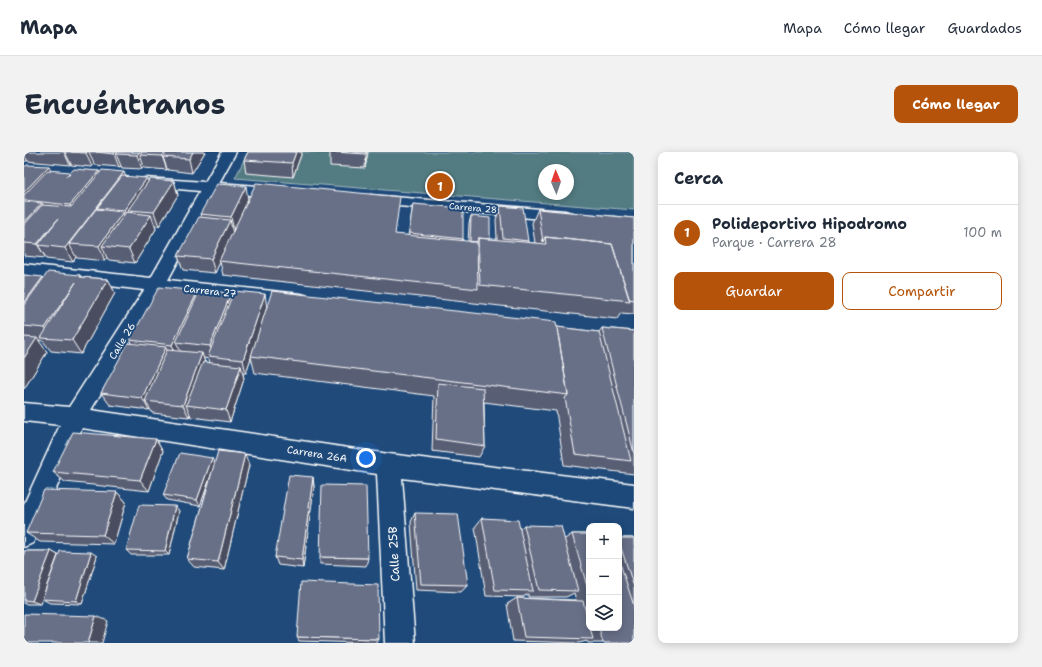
<!DOCTYPE html>
<html lang="es">
<meta charset="utf-8">
<style>
:root{--surface:#fff;--page:#f2f2f3;--text:#1f2937;--muted:#747a83;--line:#e0e1e3;--accent:#b45309}
body{margin:0;font-family:"Shantell Sans",sans-serif;background:var(--page);color:var(--text)}
.controls{position:absolute;right:12px;bottom:12px;display:grid;overflow:hidden;border-radius:8px;box-shadow:0 2px 10px #0003}
.controls button{width:36px;height:36px;display:grid;place-items:center;padding:0;border:0;border-bottom:1px solid var(--line);background:var(--surface);color:var(--text);font:20px sans-serif}
.compass{position:absolute;left:514px;top:12px;width:36px;height:36px;border-radius:50%;background:var(--surface);box-shadow:0 2px 10px #0003;rotate:358deg}
.you{position:absolute;left:342px;top:306px;width:14px;height:14px;margin:-10px;border:3px solid #fff;border-radius:50%;background:#1a73e8;box-shadow:0 0 0 6px #1a73e833}
.badge{display:grid;place-items:center;width:26px;height:26px;border-radius:50%;background:var(--accent);color:#fff;font-size:13px;font-weight:700}
.pin{position:absolute;translate:-50% -50%;border:2px solid #fff;box-shadow:0 1px 4px #0006}
.list{margin:0;padding:0;list-style:none}
h2{display:flex;justify-content:space-between;align-items:center;height:52px;margin:0;padding:0 16px;font-size:17px}
h2 small{font-size:13px;font-weight:400;color:var(--muted)}
.list li{display:grid;grid-template-columns:26px 1fr auto;gap:12px;align-items:center;box-sizing:border-box;height:56px;padding:0 16px;border-top:1px solid var(--line)}
.list b{display:block;font-size:15px;white-space:nowrap}
.list p{margin:0;font-size:13px;white-space:nowrap;color:var(--muted)}
.list em{font-size:13px;font-style:normal;color:var(--muted)}
.actions{display:flex;gap:8px;padding:12px 16px}
.actions a{flex:1;padding:9px 0;border:1px solid var(--accent);border-radius:8px;text-align:center;font-size:14px;color:var(--accent)}
.actions .main{background:var(--accent);color:#fff}
.icon{flex:none;width:22px;height:22px;fill:none;stroke:currentColor;stroke-width:2;stroke-linecap:round;stroke-linejoin:round}
.map{position:relative;flex:none;width:610px;height:491px;overflow:hidden;border-radius:8px}
header{display:flex;align-items:center;gap:24px;box-sizing:border-box;height:56px;padding:0 20px;background:var(--surface);border-bottom:1px solid var(--line)}
header strong{font-size:19px}
nav{display:flex;gap:22px;margin-inline-start:auto;font-size:14px}
.intro{display:flex;align-items:center;justify-content:space-between;box-sizing:border-box;height:96px;padding:0 24px}
h1{margin:0;font-size:28px}
.button{padding:10px 18px;border-radius:8px;background:var(--accent);color:#fff;font-size:14px;font-weight:700}
main{display:flex;gap:24px;padding:0 24px}
aside{flex:1;background:var(--surface);border-radius:8px;box-shadow:0 2px 10px #0003}
.map>svg:first-child{display:block}
</style>
<header>
<strong>Mapa</strong>
<nav><a>Mapa</a><a>Cómo llegar</a><a>Guardados</a></nav>
</header>
<div class="intro"><h1>Encuéntranos</h1><a class="button">Cómo llegar</a></div>
<main>
<div class="map">
<svg width="610" height="491" viewBox="0 0 610 491">
<rect width="100%" height="100%" fill="#1f4a7a"/>
<filter id="ink" filterUnits="userSpaceOnUse"><feTurbulence type="fractalNoise" baseFrequency=".025" numOctaves="2"/><feDisplacementMap in="SourceGraphic" scale="8" xChannelSelector="R" yChannelSelector="G"/><feConvolveMatrix kernelMatrix="1 2 1 2 8 2 1 2 1" color-interpolation-filters="sRGB"/></filter>
<g filter="url(#ink)">
<path fill="#527b82" stroke="#a8bdc0" fill-rule="evenodd" d="M224,0h386v58l-399,-32zM520,18h24v24h-24z"/>
<g fill="none" stroke-linecap="round" stroke-linejoin="round">
<defs>
<path id="street" d="M198,0h14l-17,31 63,5 5,2 3,3 -3,3 -5,2 -67,-6 -47,88 133,14 7,2 2,5 -2,5 -7,2 -140,-16 -70,118 298,44 245,30v24l-232,-30 13,165h-30l-8,-169 -295,-46 -49,115 -9,4v-43l36,-79 -36,-4v-18l45,4 75,-117 -120,-14v-12l127,14 49,-87 -55,-5 -5,-1 -2,-3 2,-3 5,-1 60,4z
M346,43l195,16 6,2 2,3 -2,3 -6,2 -200,-18 -3,-3 3,-3z"/>
</defs>
<use href="#street" stroke="#fff" stroke-width="3"/>
<use href="#street" fill="#1f4a7a" fill-rule="evenodd"/>
</g>
<path fill="#595f75" stroke="#fff" fill-rule="evenodd" d="M0,0h181l-13,21 -24,-3 -1,-1v1l-23,-2v-1l-2,2 -20,-1 -1,-2 -2,1 -24,-2 -1,-1 -2,3 -21,-2v-1l-1,1 -43,-4v-1l-3,2z
M224,0h54l-9,25 -47,-4 -2,-13z
M306,0h38l-3,16 -35,-2z
M0,15l46,6 29,-2 1,2 25,3 23,5h26l4,14 -19,31h-4l1,3 -21,34 -26,-3 -2,-2 -2,3 -28,-3 -1,-1 -3,5 -27,-3v-1l-22,-2z
M224,48l-8,17 168,19 5,-32 50,35 -1,2 6,1 1,-19 2,-7 19,23h7l-1,-19 4,-14 28,35 -1,1 8,1 -3,-20 6,-14 96,9v96l-13,-1 -4,6 -394,-44 -3,-13 -5,11 -32,-3 -5,-14 23,-39 -1,-3z
M0,123l20,3 36,-3 1,2 27,2 7,14 -34,61 -30,-3 -8,-10 -5,-1 9,12 -23,37z
M174,139l1,3 32,-1 1,3 35,11 290,20 42,5 3,-4 32,3v143l-70,-9 -8,-54 -72,-9 1,44 -6,11 -47,-6 2,-55 -179,-23 -4,-16 -5,16h-3l1,6 -14,43 -39,-5 -1,-3 -1,3 -37,-4 -2,-4 -1,1 -39,-5 -9,-12 31,-50 -2,-3zM179,206l6,1 1,4 -5,-1z
M132,287l7,12 -14,40 -84,-9 -12,-10z
M191,312l34,1 -25,105 -30,-3 -7,-8 27,-94 -14,41 -33,-6 -4,-5z
M289,325l1,10 -11,81 -25,-3 -3,-8z
M93,340l9,10 -12,42 -74,-2 -14,-9z
M151,354l4,5 -10,44h-38l-5,-5z
M391,361l53,72 -7,7 -45,-2 -5,-68z
M458,366l38,11 4,-4 41,14 7,-5h17v94h30v-90h15v105h-46l-1,-2 -8,2 -66,-2 -6,-37 10,-6 59,2 -2,-7 -8,4h-38v-3l-5,3 -37,-1 -11,-69z
M0,399h27l7,4 -18,49h-16z
M73,404l-15,48 -32,-1 -8,-4z
M296,405l48,1 -2,8 -46,-2z
M273,485l82,2 -2,4h-12l-66,-2z"/>
<path fill="#484e5f" stroke="#fff" d="M40,0h1l6,12 -1,1z
M63,0h2l5,12 -2,3 -6,-14z
M91,0h17l-16,2 5,12 -2,1 -5,-13z
M116,0h15l-15,3 4,12 -2,2 -5,-14z
M142,0h13l-16,5 4,12v1l-5,-14z
M169,0h12l-13,21 -3,-14z
M272,0h6l-9,25 -1,-14z
M342,0h2l-3,16 1,-14z
M0,3l3,5 -2,2 -1,-1z
M25,14l7,14 -32,20v-8z
M75,19l6,14 -28,34 -7,-14z
M100,20l5,14 -32,22 6,13 -34,23 7,13 -3,5 -8,-14z
M123,26l5,14 -24,18 4,11 -2,3 -6,-14z
M150,29l4,14 -19,31 -5,-14z
M222,34l2,14 -14,31 -3,-14z
M18,51l8,14 -26,26v-20z
M99,60l6,14 -27,20 5,12 -2,3 -6,-15z
M127,63l5,14 -21,34 -6,-14z
M34,67l-20,26 8,13 -9,-14z
M206,68l3,14 -14,27 1,1 -5,11 -4,-14z
M19,125l9,14 -28,22v-10z
M84,127l7,14 -34,61 -9,-14z
M52,130l-23,57 -8,-11z
M174,139l4,14 -26,37 5,10 -3,6 -6,-13z
M207,141l4,14 -21,50 -4,-11z
M241,142l2,14 -21,65 -3,-13z
M13,186l10,14 -23,37v-31z
M142,195l6,13 -27,41 5,8 -1,1 -7,-12z
M178,201l4,13 -20,39 4,9 -1,3 -6,-12z
M217,214l3,13 -14,43 -4,-12z
M132,287l7,12 -14,40 -9,-11z
M221,302l4,11 -25,105 -6,-8z
M188,306l3,6 -15,42 -3,-6z
M289,325l1,10 -11,81 -1,-8z
M93,340l9,10 -12,42 -11,-9z
M151,354l4,5 -10,44 -4,-4z
M27,399l7,4 -18,49 -8,-3z
M67,400l6,4 -15,48 -6,-3z
M72,464l12,5 -6,22h-14z"/>
<path fill="#676f88" stroke="#fff" d="M47,0h16l-1,1z
M72,0h19l-1,2z
M94,0h22l-3,3 -21,-1z
M118,0h24l-4,4 -22,-1z
M143,0h26l-4,7 -26,-2z
M224,0h48l-4,11 -48,-3z
M310,0h32v2z
M3,13l22,1 -25,26v-25z
M50,17l25,2 -29,34 -46,-5v-5l24,-25 22,2 -4,5z
M78,18l22,2 -59,76 -27,-3 20,-26 -21,25 -13,-1v-18l18,-20 29,2z
M98,24l25,2 -23,32 -27,-2z
M126,27l24,2 -20,31 -26,-2z
M232,31l144,14 -5,37 82,8 1,47 -259,-28z
M193,32l29,2 -15,31 -31,-3z
M0,50l18,1 -18,20z
M389,52l50,4v31l-54,-6z
M476,54l23,2 5,33 -25,-3z
M72,57l27,3 -24,34 -30,-2z
M514,57l96,9v82l-5,-1 -17,-55 -67,-7 -2,5z
M102,60l25,3 -22,34 -27,-3z
M447,64l19,2v21l-12,-1 -1,4h-7z
M175,65l31,3 -19,39 -33,-3z
M521,85l67,7 18,57 -150,-16 -2,-47 68,6z
M24,120l32,3v2l28,2 -36,61 -31,-2 35,-56 -31,46 -21,-2v-21z
M0,123l19,2 -19,26z
M135,135l39,4 -26,54 -42,-5z
M176,138l31,3 -21,53 -34,-4z
M210,139l31,3 -22,66 -35,-4z
M248,139l284,31 12,73 -317,-39z
M533,175l42,5 32,129 -56,-7 -10,-56 3,-3z
M578,176l32,3v122z
M0,185l13,1 -13,20z
M104,191l38,4 -24,51 -41,-5z
M143,198l35,3 -19,52 -38,-4z
M179,210l38,4 -15,44 -40,-5z
M414,231l45,5 2,58 -49,-7z
M49,280l83,7 -16,41 -87,-8z
M194,299l27,3 -27,108 -31,-3z
M156,301l32,5 -15,42 -34,-5z
M265,323l24,2 -11,83 -27,-3z
M298,333l44,1 2,72 -48,-1z
M20,338l73,2 -14,43 -77,-2z
M115,353l36,1 -10,45 -39,-1z
M391,361l43,1 10,71 -47,-1z
M458,366l36,2 15,71 -38,-1z
M500,373l37,1 17,65 -39,-1z
M548,382h17v59z
M595,386h15v49l-15,-45z
M0,399h27l-19,50 -8,-1z
M36,399l31,1 -15,49 -34,-2z
M595,408l15,46v37h-31l-4,-15h20z
M277,430l77,3 1,54 -82,-2z
M493,446l66,3 6,22v5h1l3,11 -69,-2z
M0,462l72,2 -8,27h-64z"/>
</g>
<g text-anchor="middle" dominant-baseline="central" stroke-width="4" stroke-linejoin="round" paint-order="stroke">
<g font-size="9" fill="#fff" stroke="#1f4a7a">
<text transform="translate(449 56) rotate(5)">Carrera 28</text>
</g>
<g font-size="10" fill="#fff" stroke="#1f4a7a">
<text transform="translate(186 139) rotate(6)">Carrera 27</text>
<text transform="translate(98 189) rotate(-59)">Calle 26</text>
<text transform="translate(293 302) rotate(9)">Carrera 26A</text>
</g>
<g font-size="12" fill="#fff" stroke="#1f4a7a">
<text transform="translate(370 402) rotate(-93)">Calle 25B</text>
</g>
</g>
</svg>
<div class="controls">
<button>+</button>
<button>−</button>
<button><svg class="icon" aria-label="layers" viewBox="0 0 24 24"><path d="M12 4l9 5-9 5-9-5zM3 14l9 5 9-5"/></svg></button>
</div>
<svg class="compass" viewBox="-18 -18 36 36"><path d="M0-13l5 13h-10z" fill="#e53935"/><path d="M0 13l5-13h-10z" fill="#747a83"/></svg>
<div class="you"></div>
<div class="pin badge" style="left:416px;top:34px">1</div>
</div>
<aside>
<h2>Cerca<small></small></h2>
<ul class="list">
<li><span class="badge">1</span><div><b>Polideportivo Hipodromo</b><p>Parque · Carrera 28</p></div><em>100 m</em></li>
</ul>
<div class="actions"><a class="main">Guardar</a><a>Compartir</a></div>
</aside>
</main>
